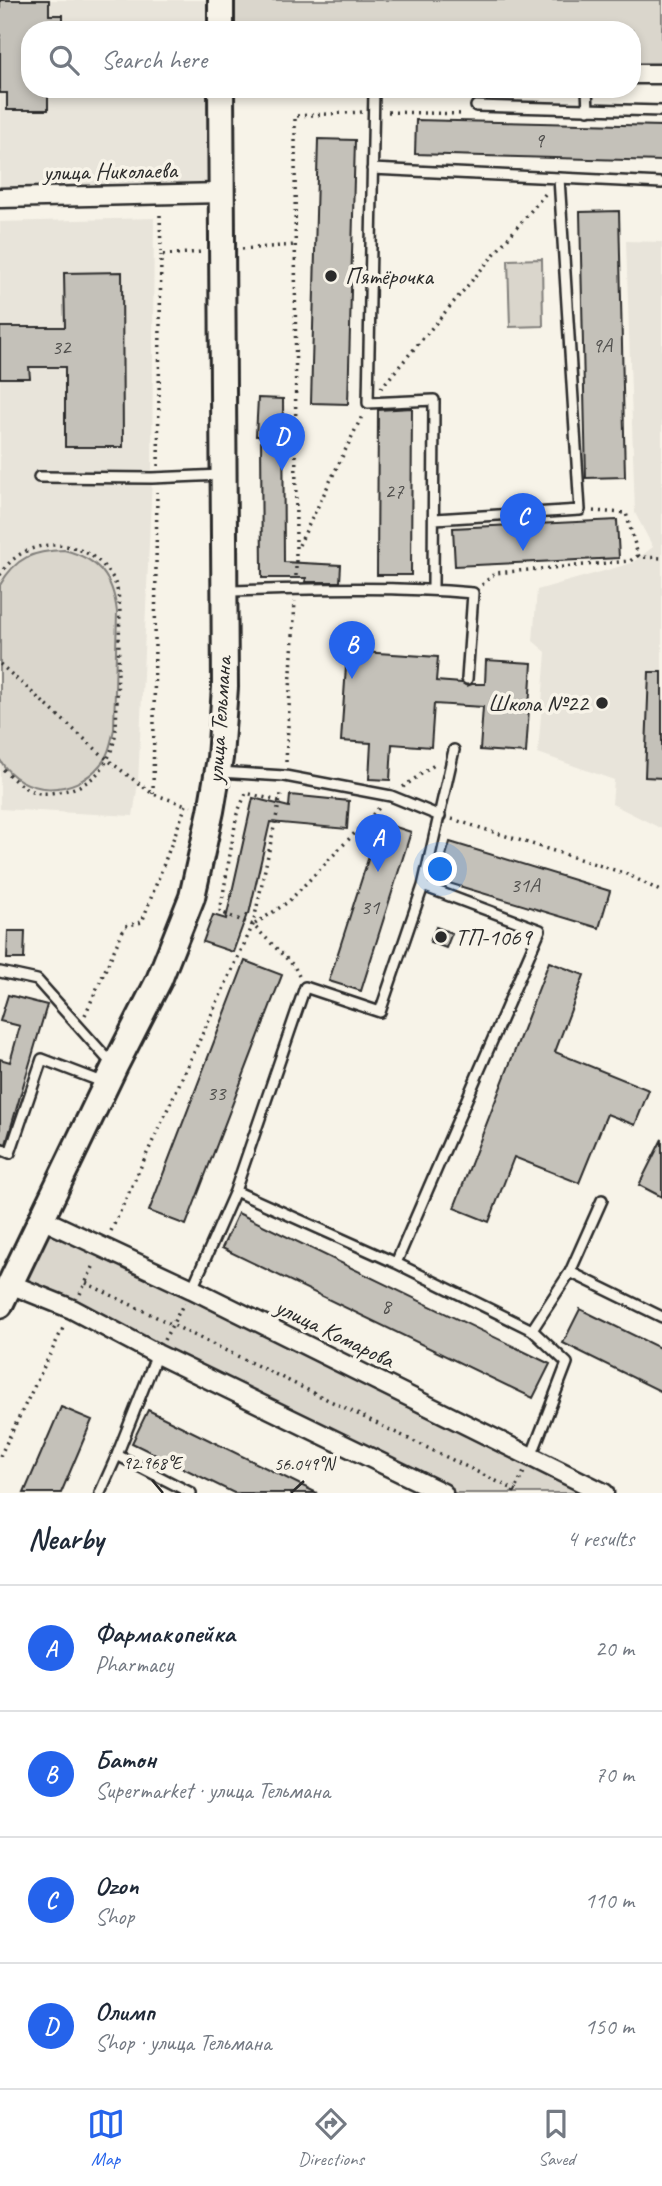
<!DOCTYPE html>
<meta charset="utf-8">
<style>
:root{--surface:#fff;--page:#f6f6f7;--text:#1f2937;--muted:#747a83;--line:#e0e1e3;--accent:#2563eb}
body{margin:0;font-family:Caveat,sans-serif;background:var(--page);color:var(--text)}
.you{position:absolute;left:441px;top:870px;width:24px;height:24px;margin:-18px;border:5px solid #fff;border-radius:50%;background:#1a73e8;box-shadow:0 0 0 10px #1a73e833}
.badge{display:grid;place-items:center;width:46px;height:46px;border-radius:50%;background:var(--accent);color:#fff;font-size:23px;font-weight:700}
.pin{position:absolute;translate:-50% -58px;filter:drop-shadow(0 2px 4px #0008)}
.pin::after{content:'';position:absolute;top:37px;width:24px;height:21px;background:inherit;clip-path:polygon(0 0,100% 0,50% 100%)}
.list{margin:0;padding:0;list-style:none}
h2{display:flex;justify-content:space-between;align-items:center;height:91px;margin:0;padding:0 28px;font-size:30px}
h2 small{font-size:23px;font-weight:400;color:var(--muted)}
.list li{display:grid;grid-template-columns:46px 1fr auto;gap:21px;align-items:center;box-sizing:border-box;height:126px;padding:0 28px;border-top:2px solid var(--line)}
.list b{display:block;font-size:26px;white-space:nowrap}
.list p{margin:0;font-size:23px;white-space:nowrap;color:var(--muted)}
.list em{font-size:23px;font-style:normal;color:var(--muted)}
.icon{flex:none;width:38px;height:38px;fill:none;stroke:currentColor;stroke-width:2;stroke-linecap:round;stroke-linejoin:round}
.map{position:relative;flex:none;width:662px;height:1493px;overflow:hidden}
.search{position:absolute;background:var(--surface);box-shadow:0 4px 10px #0003;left:21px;right:21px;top:21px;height:77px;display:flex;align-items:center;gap:18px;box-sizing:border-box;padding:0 24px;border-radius:28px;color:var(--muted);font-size:26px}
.sheet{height:595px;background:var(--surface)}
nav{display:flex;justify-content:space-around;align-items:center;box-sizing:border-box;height:98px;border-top:2px solid var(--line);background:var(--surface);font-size:19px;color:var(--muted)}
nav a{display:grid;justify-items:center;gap:4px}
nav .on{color:var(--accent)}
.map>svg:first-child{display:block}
</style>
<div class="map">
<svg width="662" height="1493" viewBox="0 0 662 1493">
<rect width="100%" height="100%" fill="#f7f3e8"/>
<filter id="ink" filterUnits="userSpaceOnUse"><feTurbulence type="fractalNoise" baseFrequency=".0143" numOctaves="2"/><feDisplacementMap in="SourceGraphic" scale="14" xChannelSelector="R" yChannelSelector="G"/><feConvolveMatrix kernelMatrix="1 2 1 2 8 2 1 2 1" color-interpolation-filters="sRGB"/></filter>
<g filter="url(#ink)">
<path fill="#e8e4da" d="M0,0h221v30h-191v59h191l1,104 -222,5z
M154,218l-2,260 -14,305 -5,33 -133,-7v-587z
M626,241l36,1v587l-50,-25 2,-24 -76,-27 8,-101 -13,-11 4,-51 95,-27 21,-16 -18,-34z"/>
<path fill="#dad6cc" stroke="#82807c" stroke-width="2" d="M221,0h441v74h-30v-44h-411z
M542,259l1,67 -33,1 -2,-67z
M64,550c35,9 49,27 53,62l-3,117c-3,13 -5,26 -14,36 -26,32 -78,32 -100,-5v-175c16,-28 33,-34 64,-35z
M42,1219l562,274h-161l-433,-209z"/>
<path fill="#c4c1b9" stroke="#2b2b2b" stroke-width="2" d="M0,0h49v15h14v15h-33v59h18v21h-41v-17h-7z
M416,120l246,6v35l-247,-7z
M318,139l37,1 -7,264 -37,-1z
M619,211l6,266 -39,1 -6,-266z
M122,272l1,175h-58v-80h-36l1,11h-30v-51h65l-1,-54z
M258,398l25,1 1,163 57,3 -1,17h-35l1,-4h-44l-1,-142h-5z
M412,408l-1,167h-34l1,-165z
M617,520l2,38 -164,8 -2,-38z
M347,651l91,6 -2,24 26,2 5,3 5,-2h13l1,-24 46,3 -6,90 -46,-3 3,-43 -49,-3 -3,43 -39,-3 -2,36 -21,-1 2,-36 -30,-2z
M649,672h13v106l-17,-1z
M290,795l59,6 -2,28 -77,-7 -21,92h-2l-14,38 -30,-10 10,-27 13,4 27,-121 36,9z
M380,822l31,10 -50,159 -32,-10z
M450,842l160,49 -11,37 -160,-48z
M436,927l16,6 -6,15 -16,-6z
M8,931h17l-1,28h-17z
M245,961l37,14 -96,250 -37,-14z
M549,962l35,13 -29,77 94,38 -14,35 -28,-11 -28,69 -65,-26 -25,65 -35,-14z
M8,995l39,10 -41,139 -6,-2v-83l10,3 10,-36 -20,-5z
M662,1139v58l-23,-12z
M238,1213l312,151 -17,34 -311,-150z
M580,1309l82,40v43l-99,-49z
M61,1407l31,13 -31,73h-37z
M148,1410l169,83h-83l-102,-50z"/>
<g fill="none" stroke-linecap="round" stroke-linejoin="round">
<defs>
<path id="lane" d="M374,89l-6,314 66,-3 -1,190
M587,89l1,21
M476,106l186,5
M372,169l187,9
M39,477l113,1 70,-3
M435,519l145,-9 -21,-332 103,5
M226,591c82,-2 165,-5 247,2l-6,86
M219,772l66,4 106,20 49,20
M0,972l37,8 76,85
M0,1149l10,4 32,-94 63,24
M235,1191l161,72 136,67 35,33 -36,94
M396,1263l144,-333 -117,-44
M570,1272l32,-72
M192,1289l43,-98 70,-204 75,25 43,-126 31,-136
M532,1330l38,-58 92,45
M157,1354l-40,101 74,38
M100,1493l17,-38"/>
<path id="street" d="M632,74h30
M0,198l222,-5
M42,1219l150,70 412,204
M10,1284l62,25 85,45 286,139"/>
<path id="secondary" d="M221,30v-30
M0,1305l115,-239 44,-86 33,-83 19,-86 9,-53 5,-71 -4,-598"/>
</defs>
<use href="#lane" stroke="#2b2b2b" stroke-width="14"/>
<use href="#street" stroke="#2b2b2b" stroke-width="23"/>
<use href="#secondary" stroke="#2b2b2b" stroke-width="30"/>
<path stroke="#2b2b2b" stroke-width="3.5" stroke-dasharray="2 5" stroke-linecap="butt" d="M388,112l76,2
M160,215l1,40 41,-3
M242,249l53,-4
M381,388l165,-195
M158,466l3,-211
M299,545l64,-131
M638,555l2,2 22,1
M0,575c24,-41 85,-39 111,0 7,10 8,24 9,37l-4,118c-4,30 -18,52 -48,60 -10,2 -23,5 -33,2 -14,-4 -25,-16 -35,-26
M296,576l-1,-460 67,-4
M482,585l13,-12 135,-12 8,-6 -12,-42 -34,-2
M0,664l108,96 30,23 15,11 33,11
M286,762l9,-161
M403,787l34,-24
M153,794l4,-302
M279,801l-33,-8 -9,21 -17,98 33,13 41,41 5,10
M452,819l175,55 35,18
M255,924l33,-22 91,-94
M85,1015l40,-89 17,-4 44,-117 5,1
M111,1231l142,-306 29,-135
M86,1283l435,210
M80,1294l15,-31
M164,1340l20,-37
M0,1456l64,-130
M513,1493l11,-21"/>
<use href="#lane" stroke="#f7f3e8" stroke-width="9"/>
<use href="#street" stroke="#f7f3e8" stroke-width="18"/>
<use href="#secondary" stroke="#f7f3e8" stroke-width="24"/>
</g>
</g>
<path fill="none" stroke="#2b2b2b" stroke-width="2.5" d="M152,1480l11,13M291,1493l13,-12"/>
<g fill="#2b2b2b" stroke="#f7f3e8" stroke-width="2.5">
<circle cx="331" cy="276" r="7"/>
<circle cx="602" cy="703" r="7"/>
<circle cx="441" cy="937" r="7"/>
</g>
<g text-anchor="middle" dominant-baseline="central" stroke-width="7" stroke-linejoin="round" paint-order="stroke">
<g font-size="21" fill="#51504e">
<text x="539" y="140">9</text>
<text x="602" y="345">9А</text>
<text x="61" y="347">32</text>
<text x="394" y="491">27</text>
<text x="525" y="885">31А</text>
<text x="370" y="907">31</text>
<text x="216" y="1093">33</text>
<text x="386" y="1306">8</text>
</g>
<g font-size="24" fill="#2b2b2b" stroke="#f7f3e8">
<text transform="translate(110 171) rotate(-1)">улица Николаева</text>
<text transform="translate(219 720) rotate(-86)">улица Тельмана</text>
<text transform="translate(335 1333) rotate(26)">улица Комарова</text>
</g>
<g font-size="24" fill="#2b2b2b" stroke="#f7f3e8" text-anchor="start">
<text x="345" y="276">Пятёрочка</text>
<text x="588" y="703" text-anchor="end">Школа №22</text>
<text x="455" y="937">ТП-1069</text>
</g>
</g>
<g font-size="18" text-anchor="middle" fill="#2b2b2b" stroke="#f7f3e8" stroke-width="7" stroke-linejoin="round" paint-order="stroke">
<text x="152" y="1469">92.968°E</text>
<text x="304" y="1470">56.049°N</text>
</g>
</svg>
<div class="you"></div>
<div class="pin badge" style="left:378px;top:872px">A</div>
<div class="pin badge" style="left:352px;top:679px">B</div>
<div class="pin badge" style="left:523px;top:551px">C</div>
<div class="pin badge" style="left:282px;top:471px">D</div>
<div class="search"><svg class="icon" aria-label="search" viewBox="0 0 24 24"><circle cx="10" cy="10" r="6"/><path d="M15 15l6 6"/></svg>Search here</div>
</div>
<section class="sheet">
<h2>Nearby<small>4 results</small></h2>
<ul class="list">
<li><span class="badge">A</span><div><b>Фармакопейка</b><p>Pharmacy</p></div><em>20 m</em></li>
<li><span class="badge">B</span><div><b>Батон</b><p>Supermarket · улица Тельмана</p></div><em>70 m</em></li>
<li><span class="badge">C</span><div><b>Ozon</b><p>Shop</p></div><em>110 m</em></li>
<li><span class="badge">D</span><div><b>Олимп</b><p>Shop · улица Тельмана</p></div><em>150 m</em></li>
</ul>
</section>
<nav>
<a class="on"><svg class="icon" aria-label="map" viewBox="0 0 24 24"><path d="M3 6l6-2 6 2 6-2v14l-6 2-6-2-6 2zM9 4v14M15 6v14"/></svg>Map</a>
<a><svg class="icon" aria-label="directions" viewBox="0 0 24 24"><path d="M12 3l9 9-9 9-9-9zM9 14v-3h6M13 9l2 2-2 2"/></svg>Directions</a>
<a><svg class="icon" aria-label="saved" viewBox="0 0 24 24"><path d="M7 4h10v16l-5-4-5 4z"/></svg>Saved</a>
</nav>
